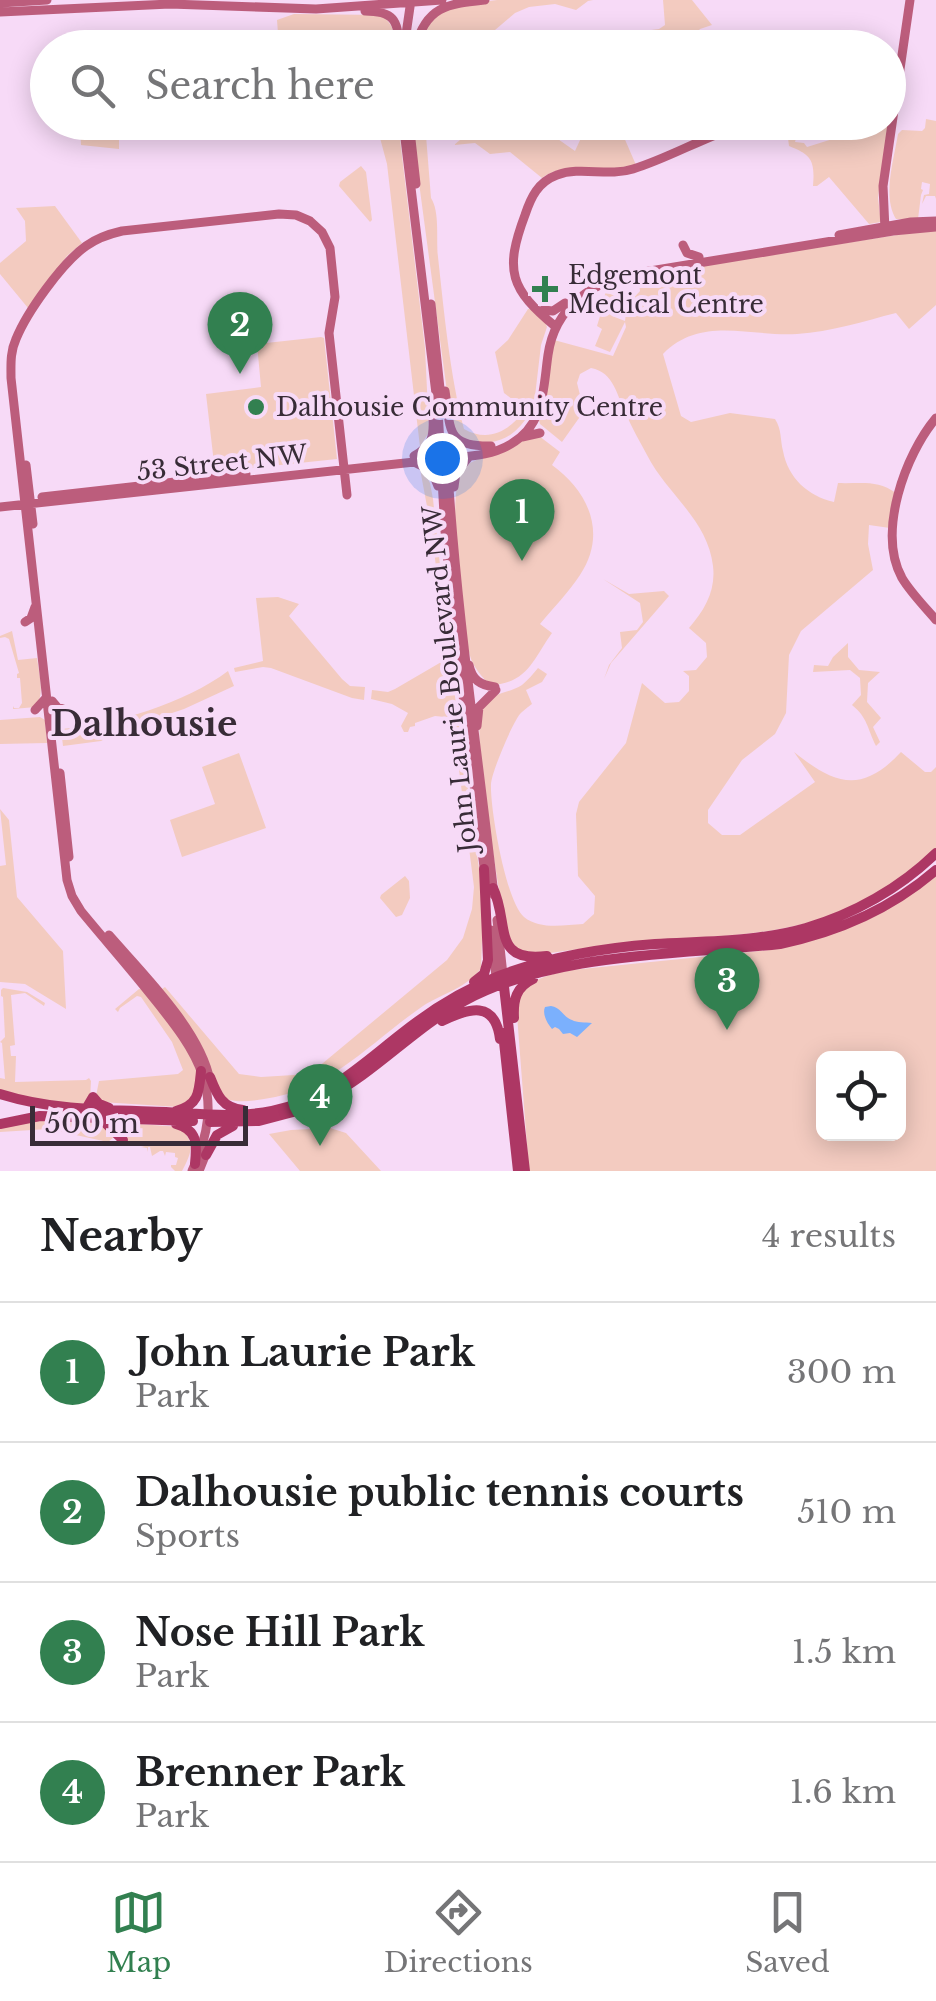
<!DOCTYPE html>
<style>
:root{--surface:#fff;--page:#f2f2f2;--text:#202124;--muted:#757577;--line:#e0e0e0;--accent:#328050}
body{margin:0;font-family:"Libre Baskerville",serif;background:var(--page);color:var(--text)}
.controls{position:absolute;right:30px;bottom:30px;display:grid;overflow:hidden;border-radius:15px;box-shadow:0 5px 25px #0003}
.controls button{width:90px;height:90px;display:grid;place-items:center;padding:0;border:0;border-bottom:2px solid var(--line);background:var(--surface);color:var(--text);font:50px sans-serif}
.scale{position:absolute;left:30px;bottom:25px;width:218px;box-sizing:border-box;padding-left:10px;border:5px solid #382c37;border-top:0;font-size:28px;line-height:35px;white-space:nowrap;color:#382c37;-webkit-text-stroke:8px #f7daf7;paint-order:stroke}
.you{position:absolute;left:442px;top:458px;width:35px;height:35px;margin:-25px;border:8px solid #fff;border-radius:50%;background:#1a73e8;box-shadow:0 0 0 15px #1a73e833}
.badge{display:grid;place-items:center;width:65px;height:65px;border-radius:50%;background:var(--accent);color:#fff;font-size:32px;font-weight:700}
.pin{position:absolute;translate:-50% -82px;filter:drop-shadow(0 2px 5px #0008)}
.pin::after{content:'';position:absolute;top:52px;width:35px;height:30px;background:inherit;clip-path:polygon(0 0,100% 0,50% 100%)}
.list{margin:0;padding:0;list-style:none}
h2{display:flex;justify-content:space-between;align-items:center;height:130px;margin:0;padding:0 40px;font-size:42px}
h2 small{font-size:32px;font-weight:400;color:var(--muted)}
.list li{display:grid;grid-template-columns:65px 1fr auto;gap:30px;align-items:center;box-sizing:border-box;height:140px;padding:0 40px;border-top:2px solid var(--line)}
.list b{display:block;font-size:38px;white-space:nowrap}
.list p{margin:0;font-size:32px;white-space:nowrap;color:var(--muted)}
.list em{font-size:32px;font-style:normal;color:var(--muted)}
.icon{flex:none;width:55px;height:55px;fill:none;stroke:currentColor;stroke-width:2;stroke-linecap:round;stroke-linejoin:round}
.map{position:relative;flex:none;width:936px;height:1171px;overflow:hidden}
.search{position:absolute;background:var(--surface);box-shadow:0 5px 25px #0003;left:30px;right:30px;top:30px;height:110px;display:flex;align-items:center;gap:25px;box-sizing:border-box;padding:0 35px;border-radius:55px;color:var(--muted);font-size:38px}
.sheet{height:690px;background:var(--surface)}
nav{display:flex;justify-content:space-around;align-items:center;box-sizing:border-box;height:140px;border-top:2px solid var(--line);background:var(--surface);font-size:28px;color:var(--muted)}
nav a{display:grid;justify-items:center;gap:5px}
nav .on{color:var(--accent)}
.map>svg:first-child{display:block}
</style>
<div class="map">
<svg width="936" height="1171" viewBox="0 0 936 1171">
<rect width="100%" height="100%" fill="#f7daf7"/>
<path fill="#f3cbc0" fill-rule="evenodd" d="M497,0h96l-5,1 -12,9 -21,-6 -26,3 -14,6 -40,34 -59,1 13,-29 22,-13z
M663,0h29l20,25 -12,4 -16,18h-35l-13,-15 23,-3 6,-4z
M294,14l86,1c14,8 14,18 15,32h-116l-2,-27z
M926,119l10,2v78l-1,-3h-9l-4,8 2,-9 5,-1 1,-10 -8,-2 -1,7 2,1 -2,5 -3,24h-22c-14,-22 -2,-60 2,-85l4,-4 20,1 3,-3z
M118,122l1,3h16v5l-16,1v18l-38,-4 -1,-22z
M376,123h22l27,225 4,84 -9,15 -33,-283z
M411,123h14l6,75c9,14 5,40 7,59 6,54 12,119 26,172 23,13 43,4 59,-17l5,4c-18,26 -32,27 -62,28l-14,-15z
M480,123h67l8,14 20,14 6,-13 17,2 25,-5 13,30c-12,2 -23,4 -35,4 -22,0 -40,-5 -59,9l-32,-26 -20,2 -15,-11 -21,2z
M786,123h5l-2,3 8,9 -2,7 9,1 3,4 48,-15 -1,-9h34l-10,75 3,24 -12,2 -40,-47 -12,9h-4c2,-25 -1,-31 -24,-40z
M361,166l5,6 6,48 -2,2 -31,-36 1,-4z
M55,206l27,37 -15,13 -39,52 -28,-34v-11l26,-22 -1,-20 -9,-13z
M936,229v76l-27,24 -13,-16c-32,8 -65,19 -99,21 -47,3 -96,-19 -134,20l18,62 10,6 39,-9 45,6c7,11 5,20 8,32 5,27 25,45 51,51l4,-19c22,1 39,-4 58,10l-6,35 -21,-3 -1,19 5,26 -72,61 -12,24 -3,58 -11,21 -33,26 -34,50v13l14,12h18l75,-53 -21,-30c41,33 68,42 107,0l24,20h6l5,-5v82c-30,25 -53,44 -89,60 -59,26 -124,27 -188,32 -43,3 -86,8 -129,15l-8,-1 -15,-16c-5,-35 -37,-211 -25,-232 9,-15 26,-13 40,-22 6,-5 11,-11 16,-17l9,6 -5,8 -16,8 6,14c-5,4 -7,5 -12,10 -8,10 -28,57 -29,70 -1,25 15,118 33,133 16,13 40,8 59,7l11,-10 1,-18 -17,-20 -2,-62 3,-12 47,-59 16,-60 23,20 14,-1 10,-11v-15l-6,-5 13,-1 11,-13 -1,-14 -17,-15c16,-18 27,-38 24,-62 -5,-46 -47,-73 -66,-111 -7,-13 -15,-27 -21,-41 -9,-18 -12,-42 -35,-46l-11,6 -3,9 7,28 -22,31 -22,-18 -1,-4 15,-80 59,16 13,-29 -1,-5 -15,30 -15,-6 7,-17 -5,-3 3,-10 -8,-4 6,-11 4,1 4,-10 11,5 -6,15 1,4 13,5 2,-16 13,-14 -2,-16z
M528,309h3l14,13 2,5 -6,18 -6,51 -6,16 -25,-19 -9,-41 13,-12z
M321,337l3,1 13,121 -122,13 -9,-78 55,-7 -4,-43z
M533,436h6l21,16 -8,13c36,26 56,68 28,110 -11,17 -27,33 -40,49l12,9c-19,26 -24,51 -63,52 -6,-8 -15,-17 -18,-26 -9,-29 -26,-169 -8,-191 5,-7 58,-27 70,-32z
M420,469h3l7,14 3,16 17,162 32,229 1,22 -2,56c-12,19 -40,26 -58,38 -54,37 -90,83 -159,93 -13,2 -25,4 -38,0l-74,-117 1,-4 9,11 3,-2 74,87 22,3 33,-2 11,-2 12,-5 130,-108 16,-22 9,-29 2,-22 -17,-133 -7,-32 -5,-5 -10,-1 -20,7v3l-5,1 -2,5h-4l-3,-6 7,-13 -16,-9 -21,-5 1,-9 16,2 7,-3 48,-28 -1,-42 -10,-86z
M603,579l26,15 35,-3 5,5 -58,67 -7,16 5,-14 13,-17 -2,-16 17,-2 6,-8 -3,-19z
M278,597l21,7 -10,12 53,63 8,7 15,1 -1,13 -12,-2 -81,-30 -8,-1 -28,5 -1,-4 29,-7 -7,-63z
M12,631l6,29 19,-2c2,16 8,35 -1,49l-23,2v-3l1,2h5l3,-5 -2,-25h-3v-4l2,-1 -10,-34 -4,-2 -5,1v-2z
M848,643v14l11,13 21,2 -12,11 -1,19 14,16 -8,9 7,15 -4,4c-9,-18 -8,-28 -24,-41l9,-10 -1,-17 -10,-8 -37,2 1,-7 14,1 5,-9z
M228,671l6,15 -50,23 -63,21 -20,11 -38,5 -2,-17c54,-4 124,-26 167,-58z
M40,717l5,3 2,23 -47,1v-24z
M239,753l27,75 -84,29 -12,-37 45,-16 -13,-37z
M0,809l9,11 8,77 46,54 3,58 -41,-25 -25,-2v-116l6,-1z
M936,875v296h-407l-13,-169c16,-25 28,-26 56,-32l197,-20c66,-12 114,-33 167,-75zM824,1058h74v76h-74z
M405,876l4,5 1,17 -8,17 -6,2 -16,-19 1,-3z
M3,988l24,4 18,11 -1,3 -19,-13 -14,2 4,50 -5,1 1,10h5l-1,26 71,-2 3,-2 2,3 -1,19 -4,4 -33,-1 -53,-13v-12l5,1 -3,-36 -2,-1 5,-5 -2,-40 -2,-1v-6z
M139,989h3c19,21 55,58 55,88 0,7 -3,16 -4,24l-15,6 -77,-5 -5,-6 3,-15 79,-7 5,-4 -11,-28 -31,-45 -4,-1 -17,12 -2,4 -3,-3z
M30,1120l69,1 15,16 -6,5 -60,-13 -48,3v-6z
M123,1123l58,4c14,17 11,25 1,44h-7l-4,-4v-2h5l2,-7 -3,-1v-4l-9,-1 -1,4 -2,-5h-3l-8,5 -2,-9h-2v5l-1,-4 -6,-1 4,-1 -15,-2 -10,-16z
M330,1128l16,5 35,38h-81l-31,-37 22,-4z"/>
<path fill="#7bb0fd" d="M551,1006c11,2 12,11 21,14 5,3 13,2 20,3l-15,14 -7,-4 -7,1 -4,-5 -4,-2 -3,2c-5,-6 -10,-15 -7,-22z"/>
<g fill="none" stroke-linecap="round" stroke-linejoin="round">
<path stroke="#bc5d7c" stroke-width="9" d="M0,3l47,-3
M365,11c28,0 34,9 34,37
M0,12l170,-8 146,5 126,-9
M404,48l7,-48
M415,48c11,-42 32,-44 70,-48
M403,122l35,288 7,121 8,82 32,262
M409,122l7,62
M885,230l-2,-44 27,-186
M839,235l72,-13 25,-1
M683,245l4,8 12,4
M431,304l10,94
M543,310l10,1 12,-8
M556,327c-46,-38 -52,-56 -31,-112 6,-18 13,-33 32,-40 24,-9 51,2 76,-6 42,-13 80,-38 123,-47
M445,391c6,38 0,56 46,55
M936,418c-31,37 -59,114 -34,160 9,15 23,29 34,42
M522,437l18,-4
M414,456c18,-10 20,-19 19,-38
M416,463l16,8 6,15
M26,465l7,59
M448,473c9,141 30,281 46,422
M454,487l2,-15 12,-14
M42,497l204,-23
M0,507l451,-49c21,-2 42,-3 60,-14 34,-20 32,-55 37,-89 7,-49 45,-74 90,-82l255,-42 43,-4
M25,622l6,-4 4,-11
M469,665c3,15 11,20 26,22
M52,701l5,6 6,2 -9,9
M35,710l11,-12
M477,726l2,-19 17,-17
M60,773l9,84
M497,920l6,55
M491,930l5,47
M109,935c34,39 92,96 101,146
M192,1171c36,-77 7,-117 -41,-176 -23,-29 -47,-56 -70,-84l-9,-15 -5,-16 -56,-502c0,-13 -1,-26 5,-39 11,-27 46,-76 70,-93 11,-8 23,-12 36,-15l157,-17 17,1 14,6 12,11 8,16 5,49 -6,36 18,162
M199,1171l8,-20"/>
<path stroke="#ad3764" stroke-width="10" d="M493,888c17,36 -2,75 54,68
M503,978l22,193
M474,982l10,-8 4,-14 -4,-91
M514,1018c-1,-18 2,-31 19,-39
M442,1021c27,-13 53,-21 58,18
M503,1033l15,138
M210,1077c7,18 12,31 33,33
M0,1094c54,17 110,16 166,18 35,2 70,6 106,-1 52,-10 88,-45 129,-77 30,-24 62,-44 98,-58 49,-19 103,-28 156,-32 50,-3 102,-2 151,-16 48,-14 94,-40 130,-75
M326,1098c50,-26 88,-70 138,-97 91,-49 215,-46 316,-57 58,-12 111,-35 156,-74
M86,1109l7,-12 6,7 10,4
M176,1111c23,-6 23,-19 25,-40
M100,1118l23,22
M210,1122l49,-1 38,-10
M0,1124l40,-8 153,5
M176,1124c22,6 21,20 19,40
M206,1155l11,-20 16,-9"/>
</g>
<g fill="#328050" stroke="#f7daf7" stroke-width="4">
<path d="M540 274h10v10h10v10h-10v10h-10v-10h-10v-10h10z"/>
<circle cx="256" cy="407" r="10"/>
</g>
<g text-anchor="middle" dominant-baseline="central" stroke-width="8" stroke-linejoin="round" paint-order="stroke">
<g font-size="25" fill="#382c37" stroke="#f7daf7" text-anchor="start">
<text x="568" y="275">Edgemont<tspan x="568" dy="29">Medical Centre</tspan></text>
<text x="276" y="407">Dalhousie Community Centre</text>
</g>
<g font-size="25" fill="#382c37" stroke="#f7daf7">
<text transform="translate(222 463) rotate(-6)">53 Street NW</text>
<text transform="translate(450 679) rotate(-96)">John Laurie Boulevard NW</text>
</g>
<g font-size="35" font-weight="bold" fill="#382c37" stroke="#f7daf7">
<text x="144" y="723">Dalhousie</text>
</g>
</g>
</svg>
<div class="controls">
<button><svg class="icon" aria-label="locate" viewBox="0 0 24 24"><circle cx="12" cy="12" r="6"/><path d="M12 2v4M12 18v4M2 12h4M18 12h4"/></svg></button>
</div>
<div class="scale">500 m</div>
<div class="you"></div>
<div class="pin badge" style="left:522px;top:561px">1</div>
<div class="pin badge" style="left:240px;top:374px">2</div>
<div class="pin badge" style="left:727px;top:1030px">3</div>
<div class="pin badge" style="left:320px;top:1146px">4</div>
<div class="search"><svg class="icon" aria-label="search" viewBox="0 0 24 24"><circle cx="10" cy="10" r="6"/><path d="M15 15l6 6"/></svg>Search here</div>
</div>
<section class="sheet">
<h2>Nearby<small>4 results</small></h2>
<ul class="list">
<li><span class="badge">1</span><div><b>John Laurie Park</b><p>Park</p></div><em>300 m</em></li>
<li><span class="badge">2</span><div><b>Dalhousie public tennis courts</b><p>Sports</p></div><em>510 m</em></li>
<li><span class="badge">3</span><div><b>Nose Hill Park</b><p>Park</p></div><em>1.5 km</em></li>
<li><span class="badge">4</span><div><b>Brenner Park</b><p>Park</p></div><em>1.6 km</em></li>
</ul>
</section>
<nav>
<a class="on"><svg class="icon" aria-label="map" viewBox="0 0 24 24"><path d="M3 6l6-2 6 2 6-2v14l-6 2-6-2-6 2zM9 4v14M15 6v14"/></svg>Map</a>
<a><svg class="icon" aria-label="directions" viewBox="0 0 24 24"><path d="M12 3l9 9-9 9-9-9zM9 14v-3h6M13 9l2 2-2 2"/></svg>Directions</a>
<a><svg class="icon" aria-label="saved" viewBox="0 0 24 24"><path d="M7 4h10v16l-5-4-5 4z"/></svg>Saved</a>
</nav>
